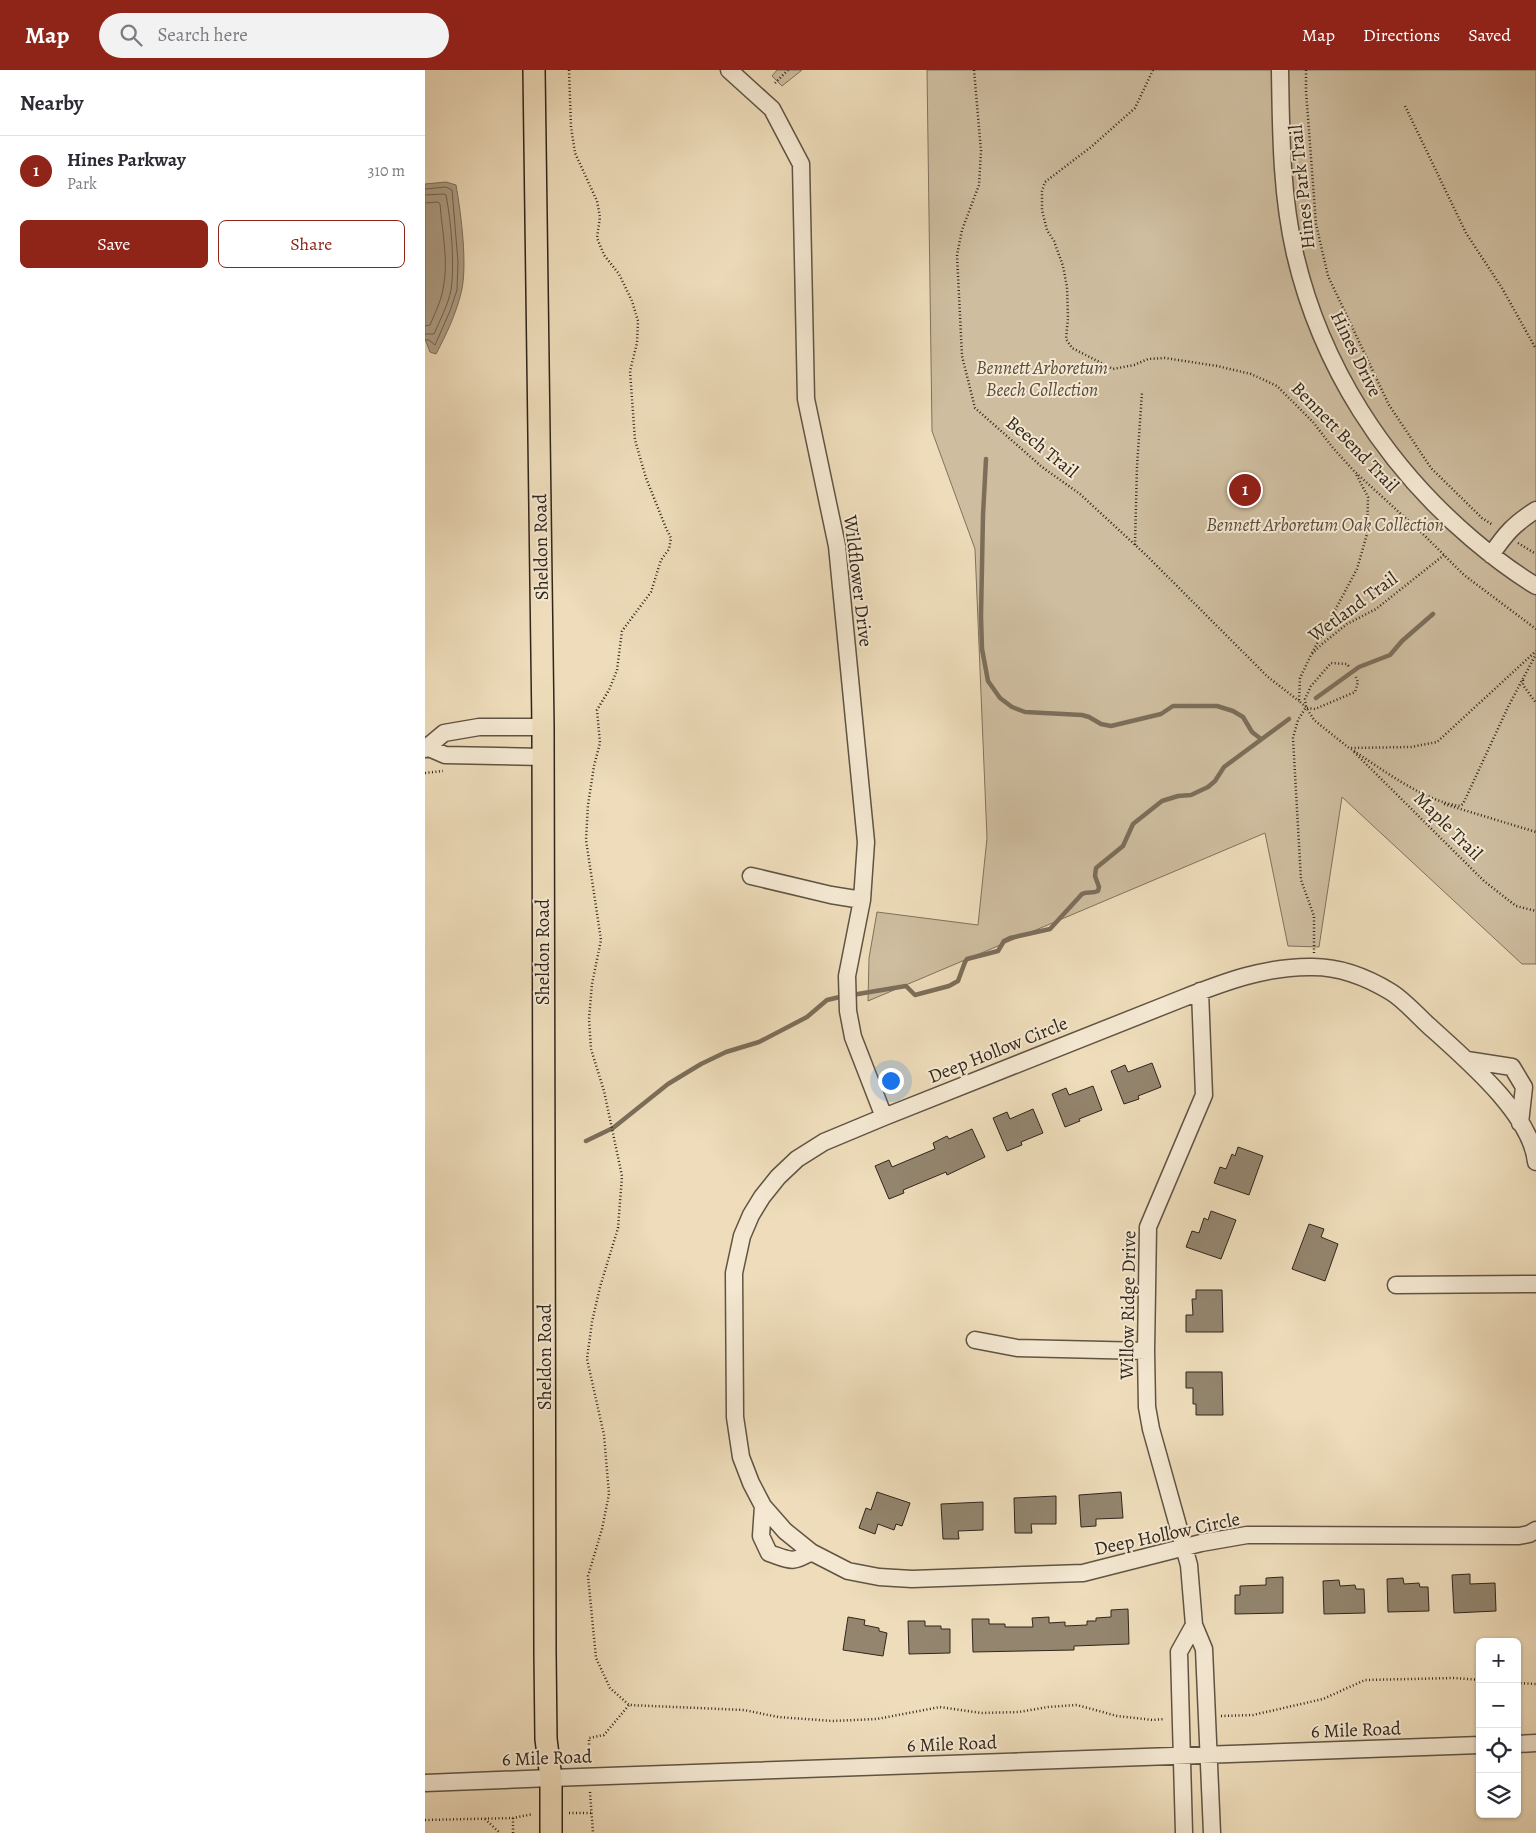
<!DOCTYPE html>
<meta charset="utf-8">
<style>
:root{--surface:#fff;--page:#f2f2f3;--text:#2b2b33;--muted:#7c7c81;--line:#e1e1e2;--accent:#8f2418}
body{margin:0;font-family:Alegreya,serif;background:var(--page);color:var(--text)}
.controls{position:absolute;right:15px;bottom:15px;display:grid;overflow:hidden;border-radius:8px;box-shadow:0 1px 4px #0004}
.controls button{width:45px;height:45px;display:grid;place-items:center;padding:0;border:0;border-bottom:1px solid var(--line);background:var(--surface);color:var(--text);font:25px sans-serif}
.you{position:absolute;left:465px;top:1010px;width:18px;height:18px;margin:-12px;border:4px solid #fff;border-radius:50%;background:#1a73e8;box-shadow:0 0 0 8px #1a73e833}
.badge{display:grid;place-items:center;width:32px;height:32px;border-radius:50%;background:var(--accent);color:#fff;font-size:16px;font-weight:700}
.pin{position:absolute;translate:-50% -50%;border:2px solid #fff;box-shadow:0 1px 5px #0006}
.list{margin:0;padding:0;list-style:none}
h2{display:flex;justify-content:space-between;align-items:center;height:65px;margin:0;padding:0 20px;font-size:21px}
h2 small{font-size:16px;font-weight:400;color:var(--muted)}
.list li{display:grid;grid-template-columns:32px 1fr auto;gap:15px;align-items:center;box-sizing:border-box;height:70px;padding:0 20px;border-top:1px solid var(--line)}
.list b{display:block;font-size:19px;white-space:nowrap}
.list p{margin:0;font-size:16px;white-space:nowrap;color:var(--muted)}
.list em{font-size:16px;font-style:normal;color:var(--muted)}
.actions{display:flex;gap:10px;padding:15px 20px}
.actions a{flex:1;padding:11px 0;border:1px solid var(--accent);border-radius:8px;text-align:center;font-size:18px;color:var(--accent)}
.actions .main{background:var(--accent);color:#fff}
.icon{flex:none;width:28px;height:28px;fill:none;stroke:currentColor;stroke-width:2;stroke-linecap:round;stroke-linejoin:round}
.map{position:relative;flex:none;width:1111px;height:1763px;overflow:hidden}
header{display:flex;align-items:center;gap:30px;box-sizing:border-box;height:70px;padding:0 25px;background:var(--accent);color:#fff}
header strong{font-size:24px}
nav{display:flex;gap:28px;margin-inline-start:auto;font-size:18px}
.search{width:350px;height:45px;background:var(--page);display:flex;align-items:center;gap:12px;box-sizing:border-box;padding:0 18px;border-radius:28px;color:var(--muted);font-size:19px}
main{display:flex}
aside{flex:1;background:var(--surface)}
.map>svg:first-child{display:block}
</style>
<header>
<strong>Map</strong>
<div class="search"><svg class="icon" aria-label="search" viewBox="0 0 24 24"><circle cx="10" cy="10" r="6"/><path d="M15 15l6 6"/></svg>Search here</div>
<nav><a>Map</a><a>Directions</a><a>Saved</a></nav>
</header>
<main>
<aside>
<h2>Nearby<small></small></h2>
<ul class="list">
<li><span class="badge">1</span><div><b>Hines Parkway</b><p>Park</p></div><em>310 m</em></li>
</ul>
<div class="actions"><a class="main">Save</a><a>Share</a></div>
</aside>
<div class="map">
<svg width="1111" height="1763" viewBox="0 0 1111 1763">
<rect width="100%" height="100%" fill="#eedcba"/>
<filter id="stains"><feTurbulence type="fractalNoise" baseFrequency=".004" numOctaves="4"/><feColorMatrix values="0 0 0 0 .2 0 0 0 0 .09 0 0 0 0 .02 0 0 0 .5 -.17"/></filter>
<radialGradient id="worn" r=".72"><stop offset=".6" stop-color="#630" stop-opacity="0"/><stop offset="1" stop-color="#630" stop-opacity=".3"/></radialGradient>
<path fill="#cebd9f" stroke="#80725e" d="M352,0h25l-20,16 -10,-10z
M502,0h609v894h-14l-180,-167 -23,150 -31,-1 -23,-113 -397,168 1,-43 8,-46 101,13 9,-87 -12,-289 -43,-118z"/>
<path fill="#ae9e84" stroke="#7c6e5a" d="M21,112l10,3c5,28 12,82 5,108 -5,21 -15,42 -25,61l-6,-2 -5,-13v-155z"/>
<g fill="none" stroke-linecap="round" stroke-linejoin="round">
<path stroke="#706250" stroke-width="1" d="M0,119l21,-2 6,3 6,72 -1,28 -7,21 -15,34 -6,-5h-4
M0,125l19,-1 2,1c5,26 9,69 5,95 -3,15 -11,30 -17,44h-9
M0,133l13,-1 2,2c2,27 9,58 3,85 -2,12 -8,24 -13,36l-5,1"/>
<path stroke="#7c6e5a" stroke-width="4.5" d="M561,389l-3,56 -2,101 1,33 6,32 12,17 12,9 13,5 57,3 7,2 12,7 10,2 50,-12 12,-8h44l16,5 10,6 9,15 9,7
M891,628l43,-31 31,-12 12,-14 31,-27
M427,925l54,-9 9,9 34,-9 9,-5 7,-19 2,-3 31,-8 6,-10 6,-3 40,-9 32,-35c5,-3 10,0 16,-3l1,-4 -4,-11 1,-8 27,-22 10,-22 29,-23 16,-5 13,-1 17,-8 7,-6 9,-14 65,-48
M161,1071l27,-13 55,-44 33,-20 25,-12 33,-10 48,-25 20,-17 17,-4"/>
</g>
<path fill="#93856e" stroke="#31261c" d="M727,993l9,24 -23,9 1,3 -15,5 -13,-33 14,-6 3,7z
M668,1016l9,24 -23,9 1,2 -15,6 -13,-33 14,-6 3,7z
M608,1039l10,24 -22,9 1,3 -15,6 -14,-33 14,-6 3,7z
M547,1059l13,28 -38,18 -1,-3 -43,18 1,3 -15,6 -14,-33 14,-6 3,7 43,-18 -2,-6 14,-7 2,3z
M813,1077l25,9 -14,39 -35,-12 6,-16 6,2 6,-15 3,2z
M786,1141l25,9 -15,39 -35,-12 6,-16 7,2 5,-15 4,2z
M884,1154l15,5 -3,8 17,7 -13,37 -33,-12z
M771,1220h26l1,42h-37v-17h7l-1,-16h4z
M761,1302h36l1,43h-27v-11h-3v-16h-7z
M452,1422l33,11 -8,23 -6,-2 -2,6 -16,-6 -3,10 -16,-6 7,-20 5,2z
M696,1422l2,26 -27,1v7l-15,1 -2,-32z
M631,1426v28h-25l1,9h-17l-1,-35z
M558,1432v28l-25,1 1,8h-16l-2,-35z
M1045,1504v10l25,-1 1,28 -42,2 -2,-38z
M858,1507v36l-48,1v-19h5v-9l26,-1v-7z
M978,1508l1,6 15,-1 1,4h8l1,24 -41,1 -1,-33z
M914,1510l1,6 15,-1 1,4h8l1,24 -41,1 -1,-33z
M703,1539l1,35 -55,2v4l-101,2 -1,-33h17v5h16v3h28l-1,-9 17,-1v6l16,-1v4l22,-1v-4h9v-3l15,-1v-7z
M423,1547l17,3 -1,5 15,3v3l8,2 -4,23 -40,-6z
M483,1551h17v5h16v3h9v24l-41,1z"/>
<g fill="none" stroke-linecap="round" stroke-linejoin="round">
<defs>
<path id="minor" d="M304,0l43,39 29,55 5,235 31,147 29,296 -4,58 -15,76 1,35 5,26 31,80
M855,0c1,62 1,123 15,184 26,112 90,211 177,285 20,17 41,33 64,47
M1066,485c15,-22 23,-31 45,-45
M4,678l16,7 98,2
M0,679l19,-16 35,-6h64
M326,806l80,19 31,5
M775,921l4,104 -56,132 -2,124 1,56 4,22 38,136 5,60 10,24 8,184
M1042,990l45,7 12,20 -4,36
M1111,1092c-5,-49 -73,-105 -108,-137 -12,-11 -24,-25 -37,-33 -23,-14 -51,-25 -78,-25 -47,-1 -89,15 -132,32l-297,118 -60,25 -27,17 -19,18 -16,20 -11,18 -9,21 -8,37 1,144 6,40 10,26 12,23 22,25 26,21 37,19 31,6 33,2 171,-6 118,-30 46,-8 272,1 10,-2 7,-4
M971,1215l140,-1
M550,1270l42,8 129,3
M338,1436l-2,30 8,17c20,7 23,11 42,-1
M1092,1674l19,-1
M0,1713l126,-5 929,-33
M759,1763l-5,-181 15,-27"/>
<path id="major" d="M109,0l9,657 2,926 1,86 5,39v55"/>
</defs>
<use href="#minor" stroke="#605444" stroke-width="19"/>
<use href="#major" stroke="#31261c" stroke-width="24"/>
<path stroke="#31261c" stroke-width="2.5" stroke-dasharray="1 2.5" stroke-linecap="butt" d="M144,0l2,57 4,26 22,48 3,16 -3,21 7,17 15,19 13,27 6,20 -1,22 -7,28 5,69 11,38 20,50 5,10 -2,11 -8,11 -10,32 -29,39 -5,39 -8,20 -12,20 3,33 -6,23 -6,39 -2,35 15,100 -9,44 -3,35 2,30 13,42 18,85 -4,52 -18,59 -8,35 -5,37 17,76 5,59 -7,35 -14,47 8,82 14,30 19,17 115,5 34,7 54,4 45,-2 63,-12 41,6 38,-1 29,-5 29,-2 40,11 36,4 12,-1
M549,0l7,81 -2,34 -17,45 -5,25 5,101 13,52 67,59 38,27 65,60 123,123 31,24
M728,0l-18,38 -44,39 -46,35 -3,9v19l5,20 7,11 9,25 4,21 1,31 -2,21 6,9 41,21 21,-4 14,-6 17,-1 52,8 34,8 26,12 36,36 20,26 21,23 71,65 39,39 72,54
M881,0v21l10,133 12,52 61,129 42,63 51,50 11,7
M350,13l13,-13
M980,36l61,127 36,55 34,61
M1093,473l18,11
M710,475l2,-79 5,-74
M1019,485l-68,54 -29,15 -25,20 -11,11 -11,23 -1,23 7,6 8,13 35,28 62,-1 26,-5 99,-91
M887,583l45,-84 10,-35 1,-37 -12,-23
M1098,610v5l13,18
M882,638l8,1 40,-17 3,-10 -3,-7
M926,679c31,20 72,52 109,57l3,-2 45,-97 28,-53
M929,682l130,129 32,25 20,5
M0,703l18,-2
M1019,734l92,28
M889,883v-37l-13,-36 -8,-142 5,-18 8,-13 -1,-8 6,-13 20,-23 16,1 3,4
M1092,1613l19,1
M796,1646l32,-1 70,-16 42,-19 90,-2 25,2
M164,1692v-24l15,-3 25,-30
M165,1722l3,41
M144,1743h22
M60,1749l15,14
M0,1750l88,-2 20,-4
M88,1763v-15"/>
<use href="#minor" stroke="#f4e8d2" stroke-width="16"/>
<use href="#major" stroke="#eedcba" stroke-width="21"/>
</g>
<g text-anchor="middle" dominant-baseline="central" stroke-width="4" stroke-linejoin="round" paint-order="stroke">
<g font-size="19" fill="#31261c" stroke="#f4e8d2">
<text transform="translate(877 117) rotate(-96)">Hines Park Trail</text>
<text transform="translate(931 284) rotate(64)">Hines Drive</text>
<text transform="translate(920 367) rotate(46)">Bennett Bend Trail</text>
<text transform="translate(617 377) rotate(39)">Beech Trail</text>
<text transform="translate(116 477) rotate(-91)">Sheldon Road</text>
<text transform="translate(433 511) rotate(83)">Wildflower Drive</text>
<text transform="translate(928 537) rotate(-36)">Wetland Trail</text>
<text transform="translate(1023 756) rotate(45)">Maple Trail</text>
<text transform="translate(118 882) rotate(-90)">Sheldon Road</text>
<text transform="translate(573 980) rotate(-22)">Deep Hollow Circle</text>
<text transform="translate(703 1235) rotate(-89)">Willow Ridge Drive</text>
<text transform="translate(120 1287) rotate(-90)">Sheldon Road</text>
<text transform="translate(742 1464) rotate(-12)">Deep Hollow Circle</text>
<text transform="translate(931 1660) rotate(-2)">6 Mile Road</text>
<text transform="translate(527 1674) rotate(-2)">6 Mile Road</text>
<text transform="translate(122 1688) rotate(-2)">6 Mile Road</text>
</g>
<g font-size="19" font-style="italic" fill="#584c3d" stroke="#f4e8d2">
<text x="617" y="298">Bennett Arboretum<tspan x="617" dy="22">Beech Collection</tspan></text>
<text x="900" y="455">Bennett Arboretum Oak Collection</text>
</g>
</g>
<rect width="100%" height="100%" filter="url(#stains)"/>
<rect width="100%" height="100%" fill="url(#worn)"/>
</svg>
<div class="controls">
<button>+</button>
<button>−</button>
<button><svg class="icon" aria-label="locate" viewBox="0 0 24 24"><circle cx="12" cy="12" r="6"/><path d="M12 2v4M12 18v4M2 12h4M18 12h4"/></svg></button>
<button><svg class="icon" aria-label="layers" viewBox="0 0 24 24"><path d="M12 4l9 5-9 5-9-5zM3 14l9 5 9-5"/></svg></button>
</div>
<div class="you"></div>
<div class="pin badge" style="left:820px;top:420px">1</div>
</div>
</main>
